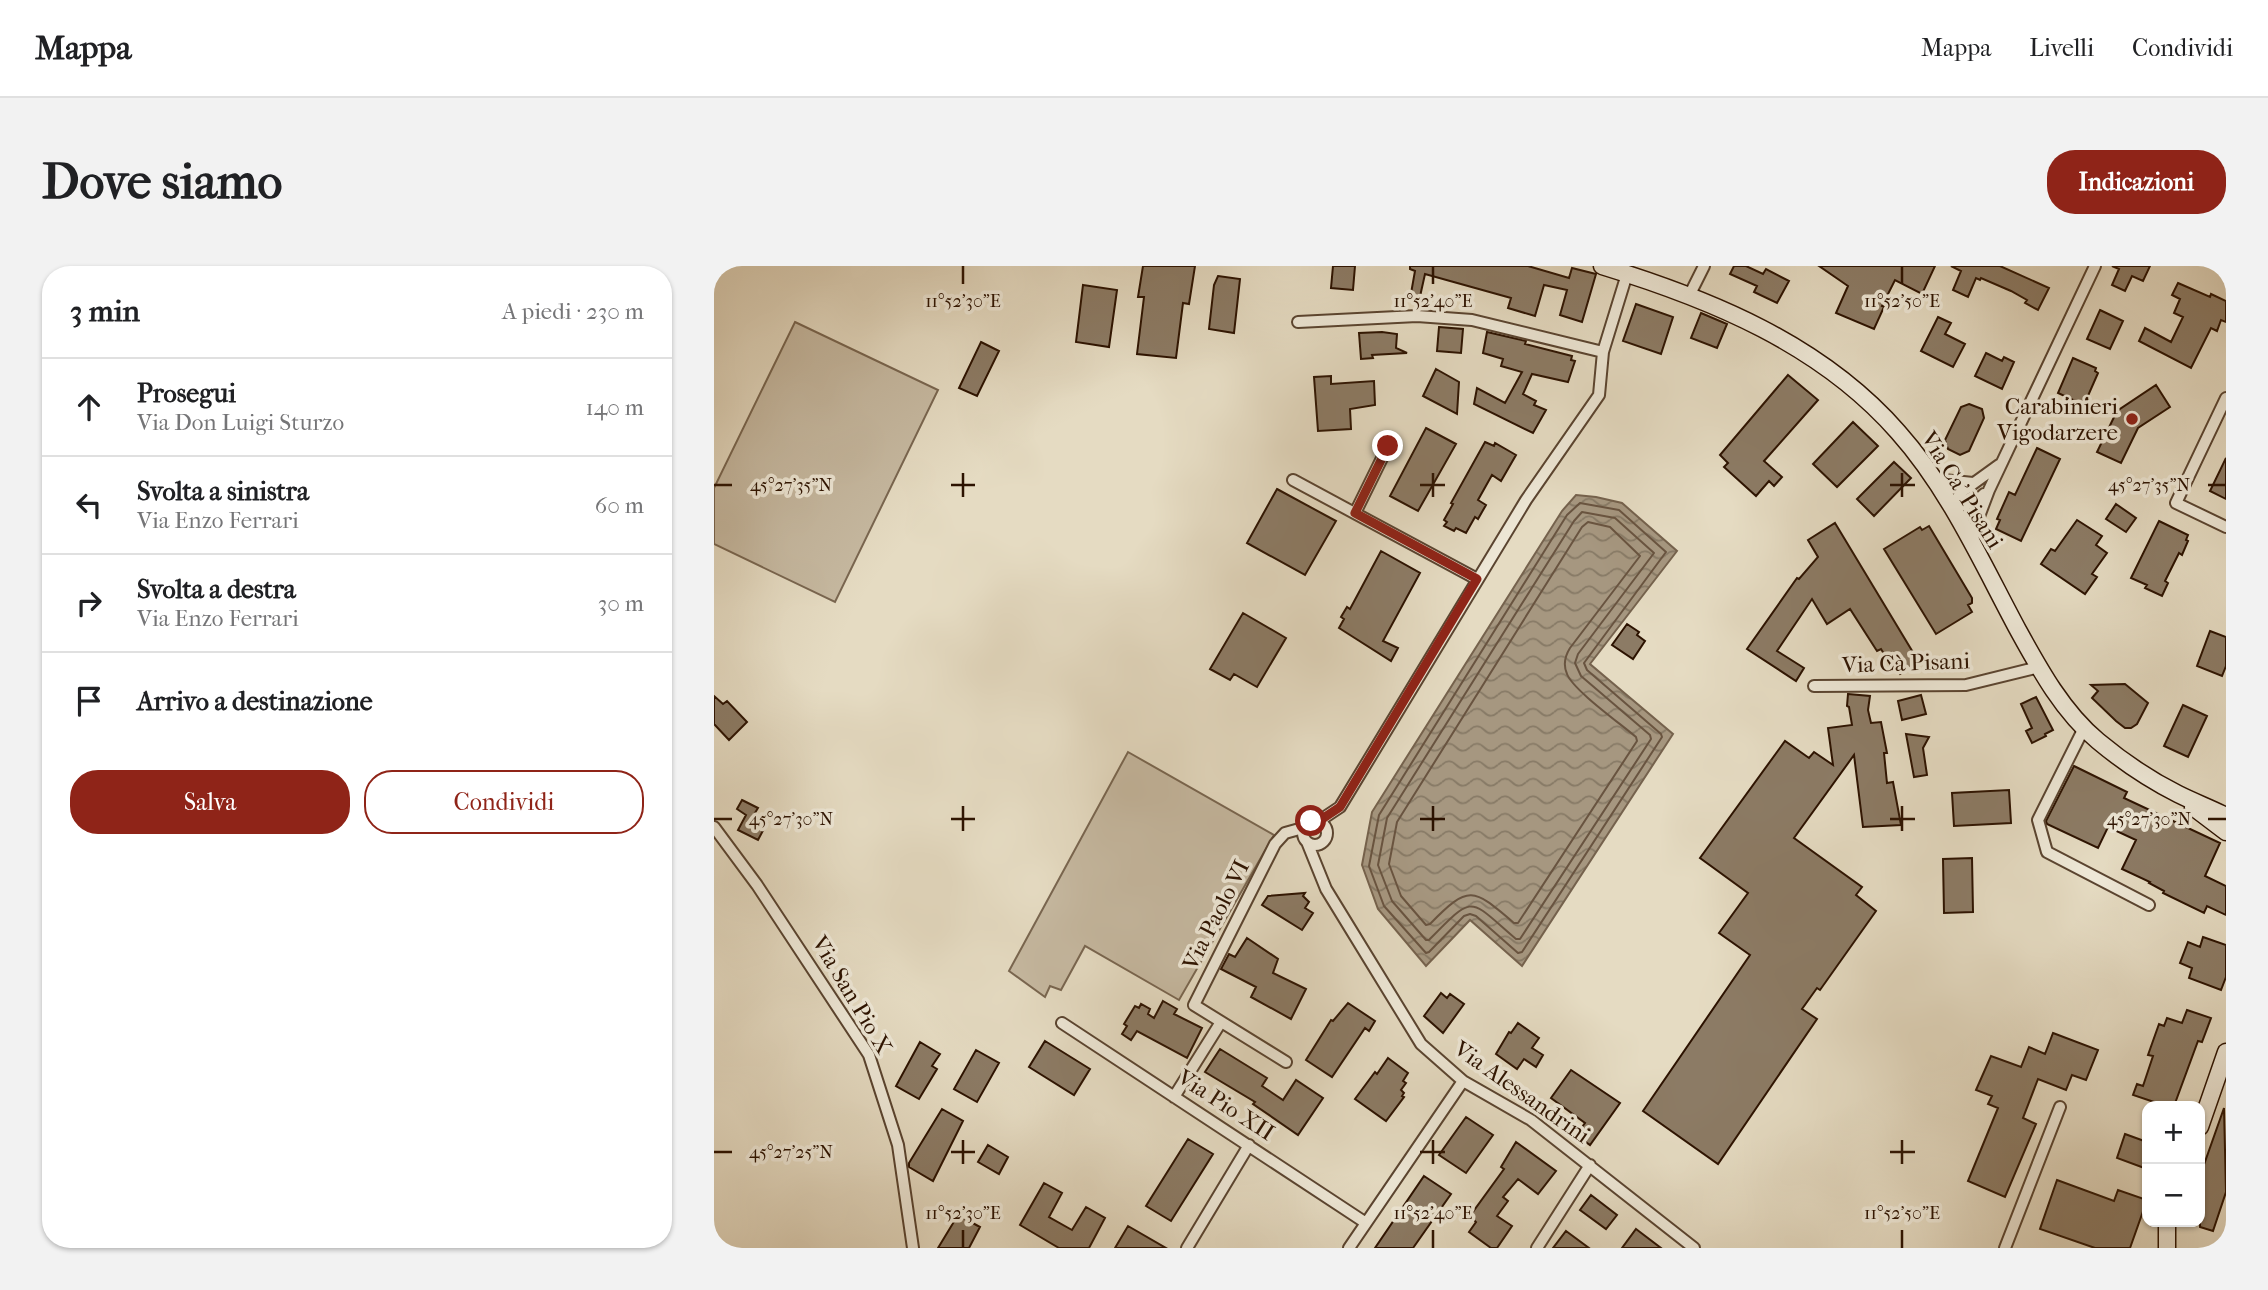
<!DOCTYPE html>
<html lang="it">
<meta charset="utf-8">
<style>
:root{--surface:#fff;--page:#f2f2f2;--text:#202124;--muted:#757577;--line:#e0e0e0;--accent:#8f2418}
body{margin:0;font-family:"IM FELL French Canon",serif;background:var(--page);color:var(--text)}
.controls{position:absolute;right:21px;bottom:21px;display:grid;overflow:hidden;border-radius:14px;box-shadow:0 2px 5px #0004}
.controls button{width:63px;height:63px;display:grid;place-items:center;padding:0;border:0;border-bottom:2px solid var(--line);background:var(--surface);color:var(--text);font:35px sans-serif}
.stop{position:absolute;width:21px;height:21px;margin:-16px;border:5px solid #8f2418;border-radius:50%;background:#fff}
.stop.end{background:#8f2418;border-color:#fff;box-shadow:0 2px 7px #0008}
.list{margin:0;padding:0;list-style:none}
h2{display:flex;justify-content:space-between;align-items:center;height:91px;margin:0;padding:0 28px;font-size:30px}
h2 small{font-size:23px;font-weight:400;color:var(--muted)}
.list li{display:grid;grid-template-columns:46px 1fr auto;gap:21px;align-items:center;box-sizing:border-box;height:98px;padding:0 28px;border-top:2px solid var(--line)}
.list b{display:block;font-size:26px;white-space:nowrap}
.list p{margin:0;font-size:23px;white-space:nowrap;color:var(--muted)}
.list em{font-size:23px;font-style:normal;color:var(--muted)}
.actions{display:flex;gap:14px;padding:21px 28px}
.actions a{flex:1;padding:16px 0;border:2px solid var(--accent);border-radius:28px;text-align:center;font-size:24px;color:var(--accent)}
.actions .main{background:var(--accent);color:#fff}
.icon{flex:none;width:38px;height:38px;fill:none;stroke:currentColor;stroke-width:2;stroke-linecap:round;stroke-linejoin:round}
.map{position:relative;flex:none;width:1512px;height:982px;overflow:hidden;border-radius:28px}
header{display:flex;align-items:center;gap:42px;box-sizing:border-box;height:98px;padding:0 35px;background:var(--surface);border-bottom:2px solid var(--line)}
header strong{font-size:33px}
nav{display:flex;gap:38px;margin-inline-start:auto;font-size:24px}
.intro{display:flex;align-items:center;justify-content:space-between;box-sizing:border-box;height:168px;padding:0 42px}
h1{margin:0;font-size:49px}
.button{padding:18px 32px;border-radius:28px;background:var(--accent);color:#fff;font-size:24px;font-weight:700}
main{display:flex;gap:42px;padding:0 42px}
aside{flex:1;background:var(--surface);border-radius:28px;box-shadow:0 2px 5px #0004}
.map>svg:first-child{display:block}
</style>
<header>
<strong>Mappa</strong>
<nav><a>Mappa</a><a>Livelli</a><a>Condividi</a></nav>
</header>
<div class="intro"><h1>Dove siamo</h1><a class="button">Indicazioni</a></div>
<main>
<aside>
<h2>3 min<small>A piedi · 230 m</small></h2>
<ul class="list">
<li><svg class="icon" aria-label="ahead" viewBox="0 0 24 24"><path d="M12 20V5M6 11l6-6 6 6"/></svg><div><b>Prosegui</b><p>Via Don Luigi Sturzo</p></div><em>140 m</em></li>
<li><svg class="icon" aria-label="left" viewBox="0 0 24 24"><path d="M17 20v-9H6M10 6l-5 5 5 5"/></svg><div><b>Svolta a sinistra</b><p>Via Enzo Ferrari</p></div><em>60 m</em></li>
<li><svg class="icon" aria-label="right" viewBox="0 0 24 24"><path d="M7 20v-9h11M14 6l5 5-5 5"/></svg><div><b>Svolta a destra</b><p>Via Enzo Ferrari</p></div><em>30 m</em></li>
<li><svg class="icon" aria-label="arrive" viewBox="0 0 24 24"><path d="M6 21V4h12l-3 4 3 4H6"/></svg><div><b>Arrivo a destinazione</b></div></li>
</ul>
<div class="actions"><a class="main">Salva</a><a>Condividi</a></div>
</aside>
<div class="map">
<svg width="1512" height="982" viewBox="0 0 1512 982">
<defs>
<pattern id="water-waves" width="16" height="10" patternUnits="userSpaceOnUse" patternTransform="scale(1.75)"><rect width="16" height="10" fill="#a69780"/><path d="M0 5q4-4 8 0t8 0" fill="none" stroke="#877a66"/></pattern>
</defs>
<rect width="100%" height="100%" fill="#e5dbc2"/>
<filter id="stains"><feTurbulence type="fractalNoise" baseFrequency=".00286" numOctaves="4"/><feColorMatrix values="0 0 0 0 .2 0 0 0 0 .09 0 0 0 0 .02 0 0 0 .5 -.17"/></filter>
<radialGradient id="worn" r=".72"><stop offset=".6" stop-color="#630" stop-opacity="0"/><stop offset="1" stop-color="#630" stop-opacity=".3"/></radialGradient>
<path fill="#c6b9a1" stroke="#796650" stroke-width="2" d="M81,56l143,68 -103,212 -121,-58v-56z
M414,486l146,83 -95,165 -94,-54 -24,44 -11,-4 -5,11 -36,-26z"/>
<path fill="url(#water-waves)" stroke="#75624d" stroke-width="2" d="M862,229l20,2 26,6 55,48 -87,113 83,70 -151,232 -52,-46 -44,46 -48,-57 -16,-44 10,-53 190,-301z"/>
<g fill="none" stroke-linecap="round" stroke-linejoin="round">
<path stroke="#695440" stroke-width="2" d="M866,237l39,7 47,42 -82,111 3,7 74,64 1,3 -140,215 -4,1 -42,-37 -6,-2 -6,2 -35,36 -3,1 -42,-47 -15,-40 10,-51 188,-300z
M868,246l33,6 39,35 -76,101 -3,9 6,13 69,59 1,4 -131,200h-4c-48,-41 -41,-46 -87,1h-3l-34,-39 -14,-36 9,-47 187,-297z
M874,256l22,5 30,29 -70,92c-5,8 -7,17 -3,26 6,16 54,50 69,63l1,4 -119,182h-4c-41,-35 -45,-39 -84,1l-4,1 -25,-29 -12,-32 8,-42 185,-295z"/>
</g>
<path fill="#8c7b65" stroke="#2c1200" stroke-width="2" d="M429,0h52l-6,38 -6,-1 -7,55 -39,-4 7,-57h-6z
M619,0h22l-2,24 -22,-2z
M696,0h118l41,12 3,-10 24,6 -14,48 -22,-7 7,-25 -23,-5 -9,31 -27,-8 3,-10 -86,-24 -6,27 -9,-2 5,-28 -5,-2z
M1020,0h12l17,8 3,-5 23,12 -12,22 -23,-11 3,-6 -27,-12z
M1105,0h116l-13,28 -27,-14 -13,26 2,1 -10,22 -38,-16 12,-27z
M1237,0h49l49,22 -11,22 -13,-7 2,-3 -16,-9 -30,-13 -1,2 -4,-2 -8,19 -15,-7 8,-19z
M1398,0h38l-7,15 -11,-5 -7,15 -13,-6 7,-16z
M504,10l22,3 -6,54 -25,-4 5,-44z
M1464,17l32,14 1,-3 15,7v21l-5,-2 -4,11 -6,-3 -20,40 -52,-27 6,-13 26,14 12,-25 -9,-4 6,-14 -8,-4z
M369,19l34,5 -8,57 -33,-5z
M922,38l37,13 -12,37 -38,-13z
M1386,44l23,11 -13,28 -23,-10z
M987,47l26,11 -10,24 -26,-10z
M1224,51l13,6 -6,11 20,10 -12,23 -32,-16z
M725,61l24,2 -2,24 -24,-2z
M668,66l15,2 -1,14 11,5 -35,2 1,3 -12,1 -2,-26z
M773,66l39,9 -1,3 47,12 -1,4 4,1 -7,21 -36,-8 -9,20 13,7 -2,4 12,5 -13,23 -59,-29 3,-16 28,15 17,-31 -21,-6 2,-7 -20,-6z
M267,76l18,9 -22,45 -18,-8z
M1272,87l16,8 2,-4 10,5 -12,27 -27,-13z
M1359,92l23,10 -1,3 3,2 -14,32 -26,-12z
M722,103l23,13 -2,32 -34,-18z
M1074,109l30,25 -54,61 18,16 -8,9 -5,-5 -13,15 -32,-29 4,-4 -8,-8z
M617,110v8l43,-3 1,24 -25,4 1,20 -33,2 -4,-54z
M1442,119l14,22 -32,21 -17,35 -24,-11 20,-41z
M1255,138l13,5 2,9 -15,33 -9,4 -12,-6 -3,-9 16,-33z
M1139,156l25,24 -41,41 -24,-23z
M712,162l30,16 -38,67 -28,-15z
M771,176l9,4 1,-3 21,12 -15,26 -9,-6 -14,25 8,5 -8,14 -3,-2 -9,16 -10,-5 -2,3 -10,-5 3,-4 -3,-2 9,-16 -2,-1z
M1323,182l23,11 -39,82 -25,-12 4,-9 -3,-1 12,-27 6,3z
M1512,192v41l-16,-8z
M1180,196l17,16 -37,38 -17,-17z
M563,223l59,32 -31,54 -58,-32z
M1402,238l20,14 -10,14 -20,-13z
M1363,254l25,16 -6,9 11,8 -15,21 5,3 -12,17 -44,-30 10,-15 4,2z
M1445,255l29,14 -2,5 2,1 -6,14 -3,-2 -14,28 3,2 -6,13 -17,-8 2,-3 -16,-7z
M1121,257l79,131 4,10 -18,10 -5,-9 -3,2 -11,-18 -4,2 -27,-42 -23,15 -15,-25 -35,52 27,17 -8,13 -49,-32 50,-71 2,1 19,-22 -10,-17z
M1215,260l43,72v5l-4,2 4,7 -36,22 -52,-85 36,-22 2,3z
M667,285l39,22 -37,68 15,7 -7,13 -52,-33 5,-9 -3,-2 6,-10 3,2z
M529,347l43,25 -29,49 -23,-13 -4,6 -20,-11z
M913,358l12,8 -2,3 8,6 -12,18 -21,-14z
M1496,365l16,6v29l-4,10 -25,-10z
M1411,418l23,19 -11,21 -6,4h-6l-9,-7 -24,-23 6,-7 -7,-6z
M1134,428l22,2 -2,14 3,13 10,-1 6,31h-3l3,30 6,-1 8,43 -38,2 -9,-72 -60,83 68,49 -6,8 20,16 -56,79 -3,-2 -15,21 15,10 -99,145 -75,-53 107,-156 -31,-22 29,-40 -48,-35 85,-117 24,17 5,-6 19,13 -5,-37 24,-3 -3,-18 -2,-1z
M1207,429l5,19 -24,6 -4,-19z
M0,430l9,8 4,-3 20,21 -18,18 -15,-16z
M1322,431l17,33 -8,4 1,2 -14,7 -6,-12 6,-3 -11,-24z
M1469,439l24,11 -19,41 -24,-11z
M1192,468l23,3 -6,11 4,27 -13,2z
M1360,500l53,26 -3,6 96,45 -15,33 21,10v29l-19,-9 -3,7 -41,-20 1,-2 -15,-8 1,-1 -28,-13 14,-29 -28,-13 -10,21 -51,-24 -1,-3z
M1295,524l2,33 -57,3 -2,-33z
M28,534l16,8 -5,8 14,7 -9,17 -20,-10 8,-15 -9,-6z
M1258,592l1,54 -29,1 -1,-54z
M591,627l-2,3 6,6 -4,6 8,5 -11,17 -40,-25 6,-9z
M1489,671l23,8v32l-5,13 -32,-12 3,-10 -12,-5 8,-21 12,5z
M533,672l31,21 -5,14 33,16 -15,30 -40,-22 5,-10 -35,-18 8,-15 6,3z
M727,727l6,5 3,-4 14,10 -21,29 -19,-17z
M449,735l14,8 -3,5 28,14 -15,30 -50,-27 -6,9 -9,-6 5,-8 -3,-2 11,-18 4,2 2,-4 9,5 -2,5 6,4z
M634,737l27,18 -6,10 -4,-3 -33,49 -26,-17 25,-40 2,1z
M1473,744l24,8 -9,24 -4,-1 -24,65h-18l1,-3 -24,-8 4,-11 6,2 10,-30 -5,-1 11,-31 5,2 3,-8 15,5z
M804,757l21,15 -7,10 11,7 -7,12 -12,-8 -7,10 -21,-15 13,-22 2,1z
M1339,767l45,17 -12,30 -14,-5 -6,15 -28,-11 -15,39 13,6 -31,73 -37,-16 30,-73 -10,-4 4,-8 -16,-6 15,-34 30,11 8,-20 16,7z
M331,775l45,28 -16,26 -45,-28z
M206,776l20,12 -8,12 5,3 -18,30 -23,-13z
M506,783l47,29 -5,8 21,14 13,-20 27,18 -25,37 -45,-31 2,-2 -50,-30z
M262,784l23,13 -22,39 -23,-13z
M674,792l20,15 -5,8 3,2 -5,7 3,3 -2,3 2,1 -18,24 -31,-22 20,-27 2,2z
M857,804l49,33 -30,42 -14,-10 9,-12 -34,-25z
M1510,842l2,84 -13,39 -13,-4v-51z
M228,843l21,12 -30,60 -24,-14v-4z
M752,851l27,18 -27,38 -27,-18z
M1411,868l22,8v27l-30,-11z
M474,873l25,15 -42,67 -25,-15z
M802,876l40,29 -18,23 -20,-15 -15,18 5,4 -11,15 15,10 -15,22h-6l-22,-16 7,-10 -6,-6 34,-47 -3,-2z
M274,879l20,12 -9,17 -21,-12z
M710,910l27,18 -38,54h-38z
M1343,914l57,21 4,-11 29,10 -17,48h-35l-55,-19z
M330,917l18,10 -13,24 23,13 14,-23 19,11 -16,30h-30l-39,-23z
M877,929l26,20 -11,14 -26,-19z
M244,949l22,12 -11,21h-31z
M414,960l38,22h-51z
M922,963l25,19h-39z
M852,965l23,17h-36z"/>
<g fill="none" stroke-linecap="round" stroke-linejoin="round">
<defs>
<path id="street" d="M975,30l15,-30
M584,56l119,-6 55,4 131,32
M1512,132l-50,105 50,24
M1220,213l39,4
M579,214l184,99
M1236,241l13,-16 36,-26
M1236,241c14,-1 24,-3 34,-13
M641,247l33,-67
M1259,276l2,-15 14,-37 106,-224
M1100,420l152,-1 73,-18
M1370,462l-46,92 9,32 102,53
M589 567a12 12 0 1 1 24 0a12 12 0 1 1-24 0Z
M605,555l21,-14 186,-307 73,-105 4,-43 24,-78
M0,561l43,58 112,170 29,90 15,103
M593,576l19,47 95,155 42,37 68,39 163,128
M348,757l304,200
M572,796l-92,-57 81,-161 10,-11 18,-5
M460,831l47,-75
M473,982l62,-103
M635,982l114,-167
M823,982l53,-83
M1291,982l55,-141"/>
<path id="secondary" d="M888,0c108,33 219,78 296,166 51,57 84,131 120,198 22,40 45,82 80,111 24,20 52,39 80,53 16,8 32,14 48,22
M1479,541l33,25
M1486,861l26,-75
M1453,982v-26"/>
</defs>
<use href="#street" stroke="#5a4430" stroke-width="14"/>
<use href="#secondary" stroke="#2c1200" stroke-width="19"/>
<use href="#street" stroke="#eee8d7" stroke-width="10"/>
<use href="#secondary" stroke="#eee8d7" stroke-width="16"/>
</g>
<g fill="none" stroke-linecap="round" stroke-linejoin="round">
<path stroke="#8f2418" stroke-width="9" d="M597,555h8l21,-14 137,-228 -122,-66 33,-67"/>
</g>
<path fill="none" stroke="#2c1200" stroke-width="2.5" d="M249,0v18M719,0v18M1188,0v18M249,207v24M719,207v24M1188,207v24M0,219h18M237,219h24M706,219h25M1176,219h25M1494,219h18M249,540v25M719,540v25M1188,540v25M0,553h18M237,553h24M706,553h25M1176,553h25M1494,553h18M249,874v24M719,874v24M1188,874v24M0,886h18M237,886h24M706,886h25M1176,886h25M249,964v18M719,964v18M1188,964v18"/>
<circle fill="#8f2418" stroke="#eee8d7" stroke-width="2.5" cx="1418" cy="153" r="7"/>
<g text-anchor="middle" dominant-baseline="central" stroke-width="7" stroke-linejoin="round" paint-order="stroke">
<g font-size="23" fill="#2c1200" stroke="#eee8d7" text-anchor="end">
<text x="1404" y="140">Carabinieri<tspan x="1404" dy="26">Vigodarzere</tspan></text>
</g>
<g font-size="23" fill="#2c1200" stroke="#eee8d7">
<text transform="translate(1248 224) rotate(58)">Via Ca' Pisani</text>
<text transform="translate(1192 397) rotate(-2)">Via Cà Pisani</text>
<text transform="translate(502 649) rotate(-63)">Via Paolo VI</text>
<text transform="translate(138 729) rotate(59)">Via San Pio X</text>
<text transform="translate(808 826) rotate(35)">Via Alessandrini</text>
<text transform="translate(512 839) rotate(33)">Via Pio XII</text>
</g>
</g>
<g font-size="18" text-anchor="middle" fill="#2c1200" stroke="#eee8d7" stroke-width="7" stroke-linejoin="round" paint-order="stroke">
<text x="249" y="41">11°52'30"E</text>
<text x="719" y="41">11°52'40"E</text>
<text x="1188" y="41">11°52'50"E</text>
<text x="77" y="225">45°27'35"N</text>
<text x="1435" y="225">45°27'35"N</text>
<text x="77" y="559">45°27'30"N</text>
<text x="1435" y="559">45°27'30"N</text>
<text x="77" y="892">45°27'25"N</text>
<text x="249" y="953">11°52'30"E</text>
<text x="719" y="953">11°52'40"E</text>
<text x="1188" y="953">11°52'50"E</text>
</g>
<rect width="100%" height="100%" filter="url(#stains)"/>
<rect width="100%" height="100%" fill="url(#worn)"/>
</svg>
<div class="controls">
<button>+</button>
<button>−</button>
</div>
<div class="stop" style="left:597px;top:555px"></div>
<div class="stop end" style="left:674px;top:180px"></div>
</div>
</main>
